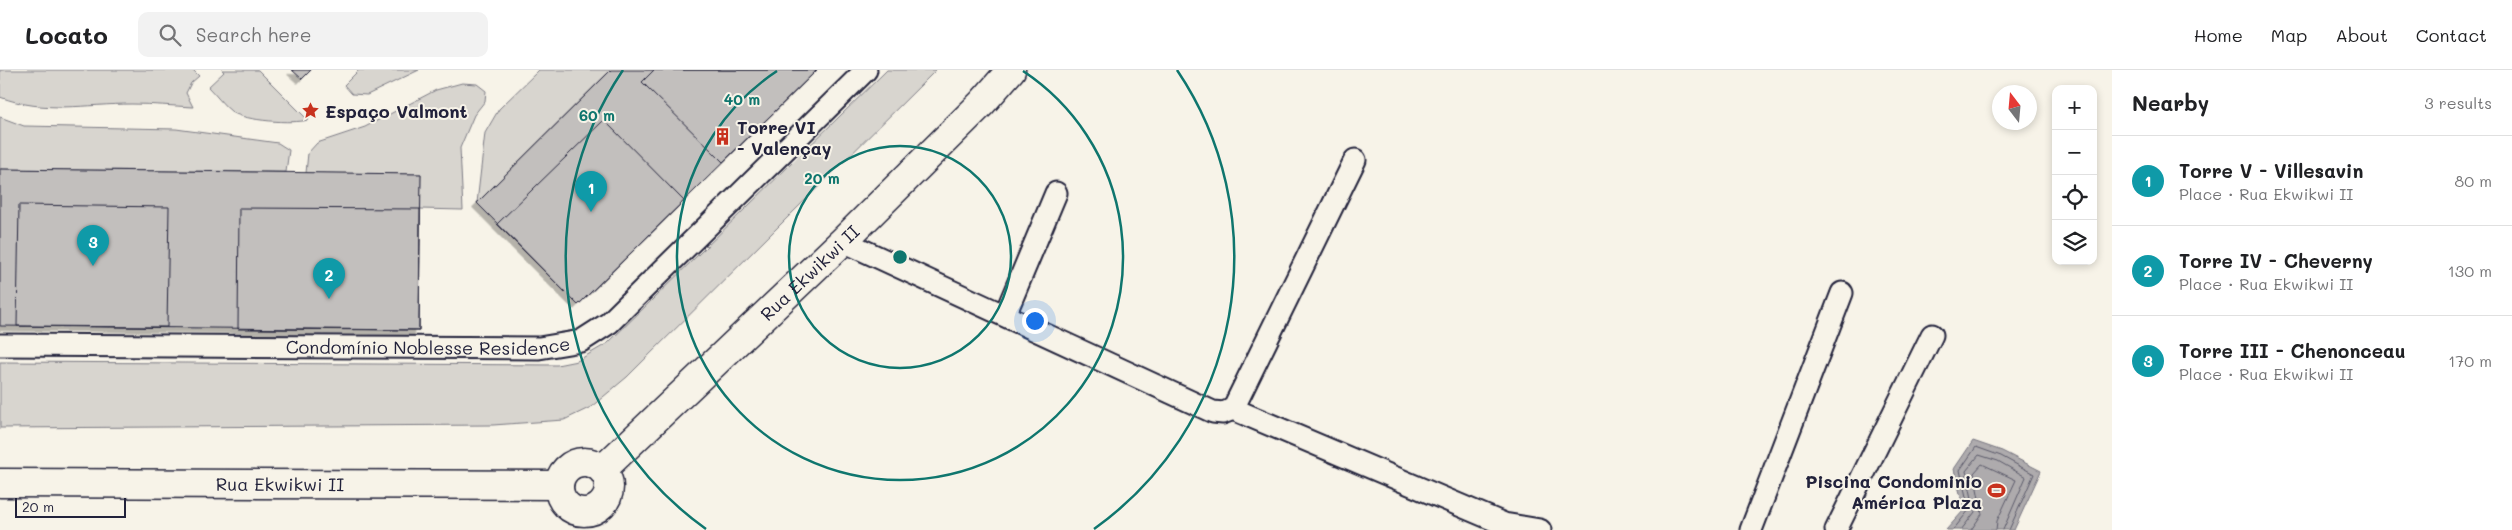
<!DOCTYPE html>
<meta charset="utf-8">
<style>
:root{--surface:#fff;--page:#f2f2f2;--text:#202124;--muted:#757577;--line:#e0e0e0;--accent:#c8321e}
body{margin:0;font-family:Mali,sans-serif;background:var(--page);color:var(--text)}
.controls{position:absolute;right:15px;top:15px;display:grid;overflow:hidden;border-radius:10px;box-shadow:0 2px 8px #0003}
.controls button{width:45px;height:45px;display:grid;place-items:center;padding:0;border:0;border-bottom:1px solid var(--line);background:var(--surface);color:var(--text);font:25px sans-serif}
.compass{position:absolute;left:1992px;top:15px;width:45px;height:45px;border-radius:50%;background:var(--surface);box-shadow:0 2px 8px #0003;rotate:344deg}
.scale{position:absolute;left:15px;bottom:12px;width:111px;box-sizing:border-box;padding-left:5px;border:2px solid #22223b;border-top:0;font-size:14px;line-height:18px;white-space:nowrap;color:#22223b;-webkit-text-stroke:4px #f7f3e8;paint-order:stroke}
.you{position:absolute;left:1034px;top:250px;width:18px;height:18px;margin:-12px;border:4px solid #fff;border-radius:50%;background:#1a73e8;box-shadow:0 0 0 8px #1a73e833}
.badge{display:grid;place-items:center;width:32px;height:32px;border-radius:50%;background:var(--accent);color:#fff;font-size:16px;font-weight:700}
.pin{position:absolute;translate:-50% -41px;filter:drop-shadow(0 1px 2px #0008)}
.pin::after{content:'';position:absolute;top:26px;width:18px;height:15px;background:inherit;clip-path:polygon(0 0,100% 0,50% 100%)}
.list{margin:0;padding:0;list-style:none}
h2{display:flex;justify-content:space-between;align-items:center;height:65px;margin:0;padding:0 20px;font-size:21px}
h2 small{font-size:16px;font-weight:400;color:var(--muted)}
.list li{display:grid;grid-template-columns:32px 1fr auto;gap:15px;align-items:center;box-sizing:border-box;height:90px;padding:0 20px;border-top:1px solid var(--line)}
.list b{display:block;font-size:19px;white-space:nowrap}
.list p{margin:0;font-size:16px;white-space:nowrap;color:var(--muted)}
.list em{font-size:16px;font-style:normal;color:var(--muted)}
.icon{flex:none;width:28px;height:28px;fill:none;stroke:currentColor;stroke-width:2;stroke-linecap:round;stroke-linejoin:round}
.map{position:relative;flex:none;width:2112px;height:460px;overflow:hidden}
header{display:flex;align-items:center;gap:30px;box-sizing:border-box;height:70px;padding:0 25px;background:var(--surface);border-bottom:1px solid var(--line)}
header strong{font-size:24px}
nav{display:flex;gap:28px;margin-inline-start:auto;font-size:18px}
.search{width:350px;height:45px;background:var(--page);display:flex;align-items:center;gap:12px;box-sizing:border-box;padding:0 18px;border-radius:10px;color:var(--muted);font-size:19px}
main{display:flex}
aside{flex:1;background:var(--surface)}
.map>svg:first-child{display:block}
</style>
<header>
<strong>Locato</strong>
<div class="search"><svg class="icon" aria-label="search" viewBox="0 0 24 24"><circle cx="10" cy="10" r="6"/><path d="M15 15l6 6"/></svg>Search here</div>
<nav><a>Home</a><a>Map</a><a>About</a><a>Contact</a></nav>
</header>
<main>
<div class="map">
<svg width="2112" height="460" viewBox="0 0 2112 460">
<defs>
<filter id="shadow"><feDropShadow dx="-4.5" dy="4.5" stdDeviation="0" flood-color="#0004"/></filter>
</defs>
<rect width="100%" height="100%" fill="#f7f3e8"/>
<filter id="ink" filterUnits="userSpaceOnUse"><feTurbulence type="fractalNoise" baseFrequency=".02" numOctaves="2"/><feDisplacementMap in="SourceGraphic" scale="10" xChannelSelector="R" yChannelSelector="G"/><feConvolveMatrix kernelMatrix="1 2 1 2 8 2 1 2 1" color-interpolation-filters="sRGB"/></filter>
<g filter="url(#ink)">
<path fill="#d8d5cf" stroke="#7d7c85" d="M0,0h193l6,6 -8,7 -5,10 7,14c-20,-1 -41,-3 -61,-3 -47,0 -87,10 -132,-7z
M222,0h36l50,50c-15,4 -63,1 -76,-8 -9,-7 -16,-17 -24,-25l16,-15z
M359,0h60l-52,25 -15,-1 -8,-9z
M539,0h72l-134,133 8,-70 14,-24z
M887,0h49l-309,307 -36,30 -27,13 -71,5 -493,3v-66l557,3 20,-4 31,-18z
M462,13l15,1 9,7 -1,10 -11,14 -14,33 3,62 -43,-1 1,-35 -115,-1 2,-20 9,-10 48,-16 71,-37z
M0,47l24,9 152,3 102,14 11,7 -3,22 -286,-3z"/>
<path fill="#aeabad" stroke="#76747f" d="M1973,371l29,10 39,20 -27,59h-68l18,-20 -10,-41z"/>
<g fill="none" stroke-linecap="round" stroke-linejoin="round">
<path stroke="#5a5969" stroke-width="1" d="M1953,460l16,-20 -9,-40 16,-23 25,9 33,18 -25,56
M1961,460l14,-18 -9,-41 13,-16 19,6 28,16 -23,53
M1971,460l11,-16 -8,-41 8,-9 34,16 -19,41 -1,9"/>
</g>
<path fill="#c2bfbd" stroke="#22223b" filter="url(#shadow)" d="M292,0h19l-9,9z
M611,0h206l-239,235 -101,-102z
M654,0h163l-94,92 -81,-80z
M604,50l80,81 -106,104 -81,-81z
M0,99l421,5 -2,156 -419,-4z
M19,135l150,2 -2,120 -150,-1z
M239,138l181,1 -1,121 -181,-1z"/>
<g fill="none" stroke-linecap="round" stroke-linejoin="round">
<defs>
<g id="service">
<path d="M843,171l370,171 10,1 10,-4 122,-249"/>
<path d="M1005,245l51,-122"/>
<path id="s1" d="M0,275l539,3 42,-7 28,-18 257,-253"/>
<path d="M1233,339l271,115 36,6"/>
<path d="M1751,460l91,-237"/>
<path d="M1836,460l96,-195"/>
</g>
<g id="tertiary">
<circle cx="584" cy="417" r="25"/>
<path id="s2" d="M603,399l240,-228 139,-138 29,-33"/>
<path id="s3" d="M0,413l559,2"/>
</g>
</defs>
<use href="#service" stroke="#22223b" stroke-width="25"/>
<use href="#tertiary" stroke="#22223b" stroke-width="31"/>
<use href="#service" stroke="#f7f3e8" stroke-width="21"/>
<use href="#tertiary" stroke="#f7f3e8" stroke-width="28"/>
</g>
</g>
<g fill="none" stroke="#0f766e" stroke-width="2.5">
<circle cx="900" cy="187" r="111"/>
<path d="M1023 1A223 223 0 1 1 777 1"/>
<path d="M706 459A334 334 0 0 1 623 0M1177 0A334 334 0 0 1 1094 459"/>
</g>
<defs>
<symbol id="sight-bare" viewBox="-9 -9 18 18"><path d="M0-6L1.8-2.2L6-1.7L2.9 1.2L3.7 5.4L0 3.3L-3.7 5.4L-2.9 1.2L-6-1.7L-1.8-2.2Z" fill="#c8321e" stroke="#f7f3e8" stroke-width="2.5" paint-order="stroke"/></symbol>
<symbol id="building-bare" viewBox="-9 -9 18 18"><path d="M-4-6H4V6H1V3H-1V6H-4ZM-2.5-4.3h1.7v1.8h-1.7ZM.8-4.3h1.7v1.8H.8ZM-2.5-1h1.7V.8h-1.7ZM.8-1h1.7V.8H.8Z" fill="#c8321e" stroke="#f7f3e8" stroke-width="2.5" paint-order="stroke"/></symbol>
<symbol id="stadium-bare" viewBox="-9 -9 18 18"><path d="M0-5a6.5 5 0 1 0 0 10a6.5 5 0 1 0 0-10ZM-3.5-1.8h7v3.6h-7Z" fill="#c8321e" stroke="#f7f3e8" stroke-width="2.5" paint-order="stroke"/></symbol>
</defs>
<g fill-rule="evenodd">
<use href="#sight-bare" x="298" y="28" width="25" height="25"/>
<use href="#building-bare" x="710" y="54" width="25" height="25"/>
<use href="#stadium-bare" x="1984" y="408" width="25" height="25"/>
</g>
<g text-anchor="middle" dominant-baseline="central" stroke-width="4" stroke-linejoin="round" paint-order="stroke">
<g font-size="18" font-weight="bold" fill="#22223b" stroke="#f7f3e8" text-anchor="start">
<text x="325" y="41">Espaço Valmont</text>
<text x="737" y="57">Torre VI<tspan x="737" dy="21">- Valençay</tspan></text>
<text x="1982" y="411" text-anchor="end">Piscina Condominio<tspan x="1982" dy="21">América Plaza</tspan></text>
</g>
<g font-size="18" fill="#22223b" stroke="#f7f3e8">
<text stroke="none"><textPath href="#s2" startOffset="285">Rua Ekwikwi II</textPath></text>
<text stroke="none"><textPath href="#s1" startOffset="428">Condomínio Noblesse Residence</textPath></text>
<text stroke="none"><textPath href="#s3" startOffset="280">Rua Ekwikwi II</textPath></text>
</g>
</g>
<circle cx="900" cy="187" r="8" fill="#0f766e" stroke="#f7f3e8" stroke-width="2.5"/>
<g font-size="15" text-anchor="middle" font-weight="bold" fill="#0f766e" stroke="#f7f3e8" stroke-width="4" stroke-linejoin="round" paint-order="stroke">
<text x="742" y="35">40 m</text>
<text x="597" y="51">60 m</text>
<text x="822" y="114">20 m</text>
</g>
</svg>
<div class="controls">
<button>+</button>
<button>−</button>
<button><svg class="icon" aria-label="locate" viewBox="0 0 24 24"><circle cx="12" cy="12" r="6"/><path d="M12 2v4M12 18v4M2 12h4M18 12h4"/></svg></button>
<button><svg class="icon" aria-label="layers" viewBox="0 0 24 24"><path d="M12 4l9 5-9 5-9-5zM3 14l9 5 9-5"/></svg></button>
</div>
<svg class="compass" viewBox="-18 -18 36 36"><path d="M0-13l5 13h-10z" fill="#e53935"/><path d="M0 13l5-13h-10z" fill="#757577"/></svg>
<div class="scale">20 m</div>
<div class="you"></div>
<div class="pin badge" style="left:591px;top:142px;background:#0f9aa8">1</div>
<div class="pin badge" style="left:329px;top:229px;background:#0f9aa8">2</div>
<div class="pin badge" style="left:93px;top:196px;background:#0f9aa8">3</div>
</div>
<aside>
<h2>Nearby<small>3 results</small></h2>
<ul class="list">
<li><span class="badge" style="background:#0f9aa8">1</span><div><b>Torre V - Villesavin</b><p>Place · Rua Ekwikwi II</p></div><em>80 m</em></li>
<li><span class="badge" style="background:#0f9aa8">2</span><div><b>Torre IV - Cheverny</b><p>Place · Rua Ekwikwi II</p></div><em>130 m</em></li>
<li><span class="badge" style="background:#0f9aa8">3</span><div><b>Torre III - Chenonceau</b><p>Place · Rua Ekwikwi II</p></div><em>170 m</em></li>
</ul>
</aside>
</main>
